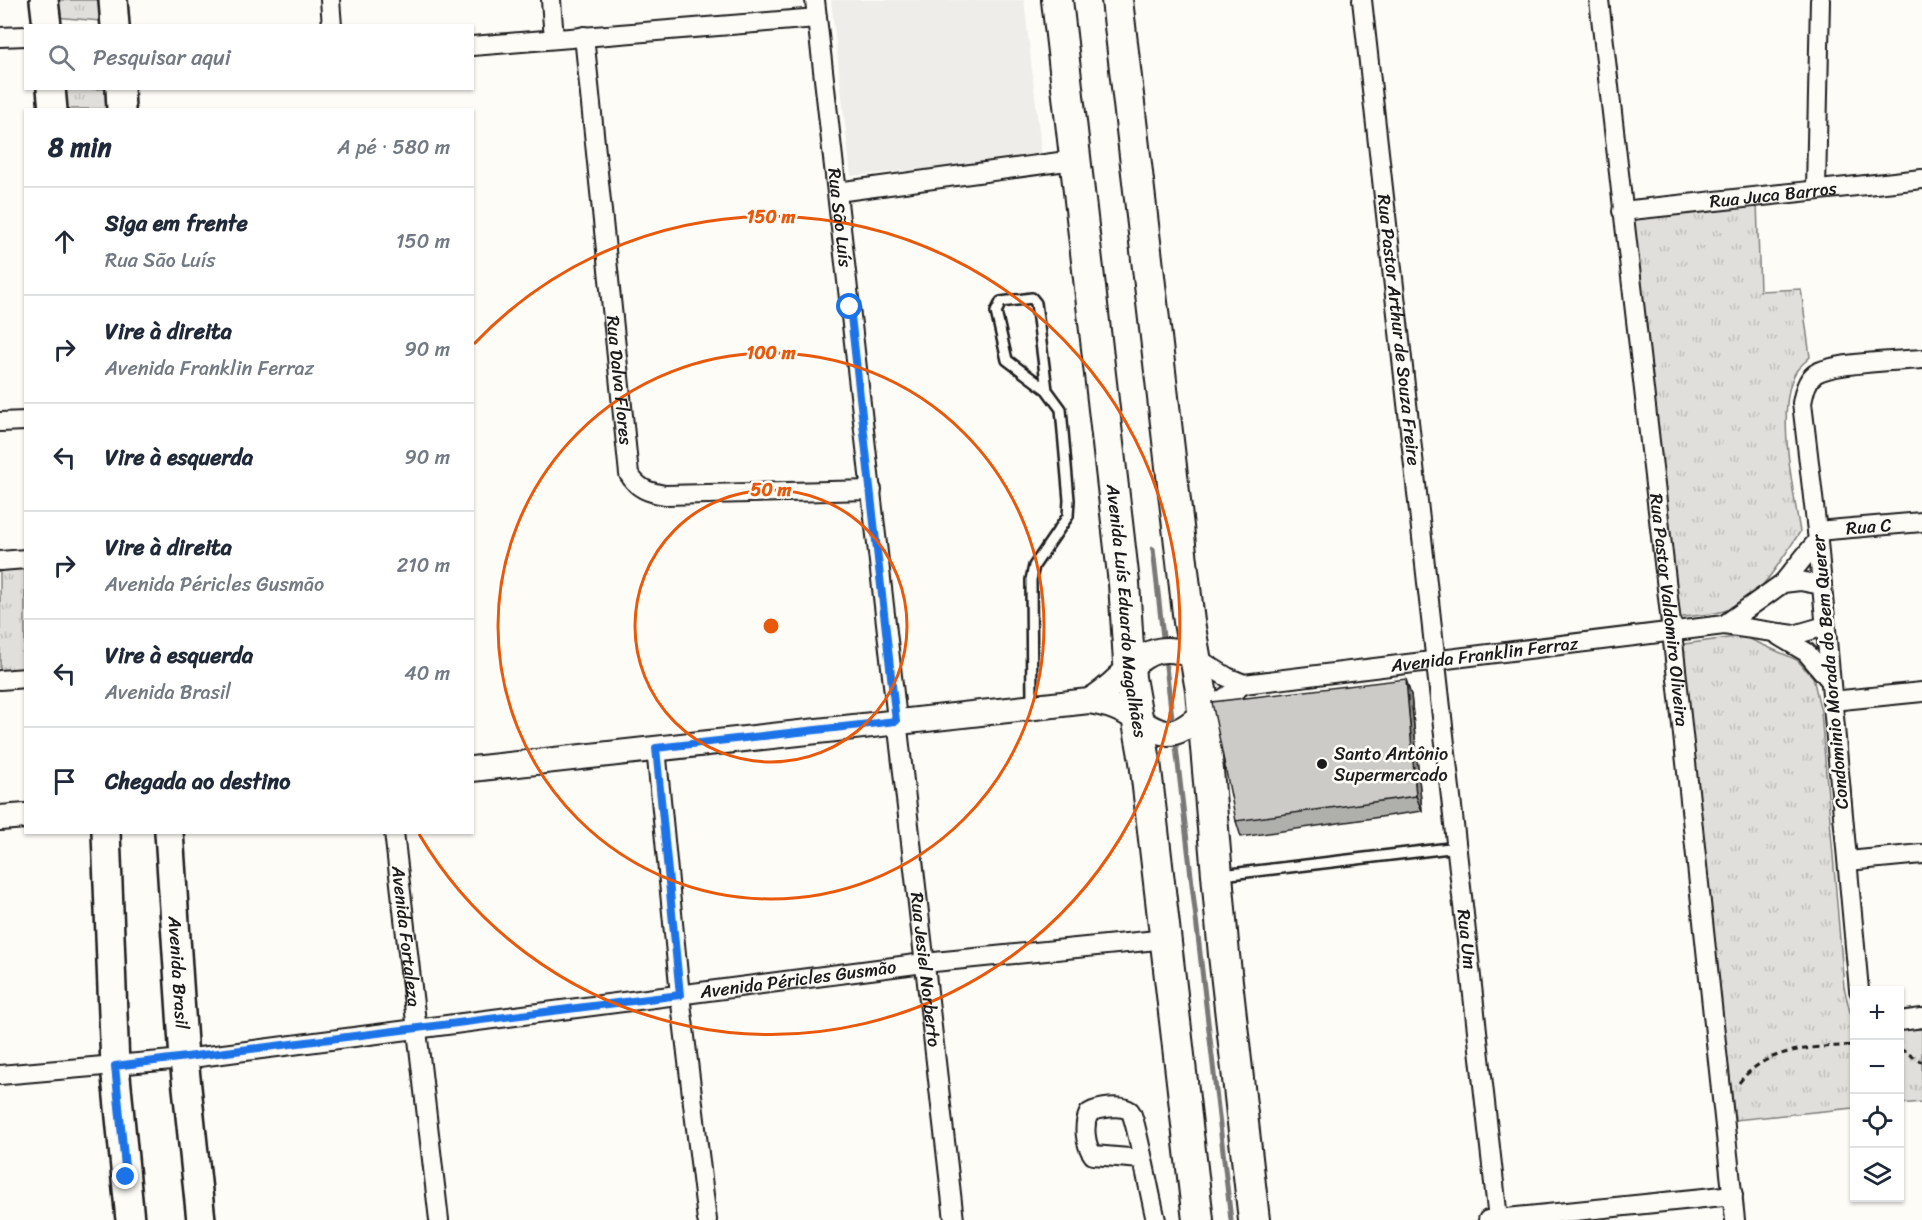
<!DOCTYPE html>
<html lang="pt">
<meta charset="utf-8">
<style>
:root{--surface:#fff;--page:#f6f6f7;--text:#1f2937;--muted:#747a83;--line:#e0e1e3}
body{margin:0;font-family:Sriracha,sans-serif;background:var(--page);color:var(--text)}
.controls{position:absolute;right:18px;bottom:18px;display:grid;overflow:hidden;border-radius:0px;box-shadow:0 2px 4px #0004}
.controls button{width:54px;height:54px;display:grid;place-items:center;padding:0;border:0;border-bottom:2px solid var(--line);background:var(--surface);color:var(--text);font:30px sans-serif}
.stop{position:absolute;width:18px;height:18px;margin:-14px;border:4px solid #1a73e8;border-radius:50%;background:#fff}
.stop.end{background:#1a73e8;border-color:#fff;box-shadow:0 2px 6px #0008}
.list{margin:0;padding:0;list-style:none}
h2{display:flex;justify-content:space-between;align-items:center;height:78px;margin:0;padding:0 24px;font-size:26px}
h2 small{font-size:20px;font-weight:400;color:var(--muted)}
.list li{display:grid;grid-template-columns:39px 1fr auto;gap:18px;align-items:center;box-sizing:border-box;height:108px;padding:0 24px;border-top:2px solid var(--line)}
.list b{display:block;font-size:22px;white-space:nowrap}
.list p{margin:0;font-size:20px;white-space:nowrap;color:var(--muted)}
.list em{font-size:20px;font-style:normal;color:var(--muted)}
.icon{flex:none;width:33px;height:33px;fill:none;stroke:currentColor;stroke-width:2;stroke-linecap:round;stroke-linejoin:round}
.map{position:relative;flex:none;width:1922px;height:1220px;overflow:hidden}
.search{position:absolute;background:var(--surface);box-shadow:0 2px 4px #0004;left:24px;top:24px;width:450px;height:66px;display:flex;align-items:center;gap:15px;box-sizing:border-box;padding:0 21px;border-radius:0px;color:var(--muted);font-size:22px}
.panel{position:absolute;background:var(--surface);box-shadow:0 2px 4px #0004;left:24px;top:108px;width:450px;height:726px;border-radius:0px}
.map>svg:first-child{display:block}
</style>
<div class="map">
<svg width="1922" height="1220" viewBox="0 0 1922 1220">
<defs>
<pattern id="grass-tufts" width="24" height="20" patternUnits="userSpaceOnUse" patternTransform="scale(1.5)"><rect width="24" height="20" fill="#e0dfdb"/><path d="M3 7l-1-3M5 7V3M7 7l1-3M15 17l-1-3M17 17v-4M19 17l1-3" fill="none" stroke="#c0bfbb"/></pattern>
</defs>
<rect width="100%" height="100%" fill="#fdfcf7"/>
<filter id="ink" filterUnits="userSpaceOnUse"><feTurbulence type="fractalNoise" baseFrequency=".0167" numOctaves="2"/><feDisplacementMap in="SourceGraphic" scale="12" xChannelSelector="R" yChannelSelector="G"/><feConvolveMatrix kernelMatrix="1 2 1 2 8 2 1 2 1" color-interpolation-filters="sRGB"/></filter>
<g filter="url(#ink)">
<path fill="#eeede9" d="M831,0h193l18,158 -191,18z"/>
<path fill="url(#grass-tufts)" stroke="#7e7e7c" stroke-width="1.5" d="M53,0h45l2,21 -45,-4z
M62,89h43l1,20h-43z
M1757,202l3,89 41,-2 9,68c-4,4 -9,8 -13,13 -23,34 -3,123 3,162 -15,22 -37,60 -60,73 -19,10 -44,10 -65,13l-48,-398z
M25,566v105l-25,3v-105z
M1743,636l54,24 16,17 8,35 23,275 6,25 4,5v91l-119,12 -58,-475z
M1922,1029v73l-22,2v-74z"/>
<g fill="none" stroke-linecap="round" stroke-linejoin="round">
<path stroke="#797876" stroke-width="5" d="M1153,549l11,97
M1165,658l8,68
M1175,738l56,482"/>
<defs>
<path id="service" d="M1032,705l-1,-125 3,-14 34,-50 1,-16 -8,-91 -14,-19 -40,-30 -11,-48 5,-10 31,-4 4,5 11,87
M1222,875l236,-28"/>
<g id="minor">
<path d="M330,0l2,26"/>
<path d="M551,0l3,39"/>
<path id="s1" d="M815,0l139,1220"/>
<path id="s2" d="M1362,0l136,1219"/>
<path id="s3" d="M1599,0l73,632 63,588"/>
<path id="s4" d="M584,36l45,438c9,15 19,18 36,21l207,-5"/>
<path d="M0,37l26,-1"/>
<path d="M472,46l345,-28"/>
<path d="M1816,189l4,-189"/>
<path d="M837,192l237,-32"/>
<path id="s5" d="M1622,211l300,-32"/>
<path d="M0,422l26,-1"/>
<path id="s6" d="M1817,531l105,-9"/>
<path d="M0,561l26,-2"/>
<path d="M1783,583l35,-43"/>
<path d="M1724,625l59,-42 17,-2 22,4"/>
<path d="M1779,636l27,16 23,27"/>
<path d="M1195,657l32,20 17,7"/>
<path d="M0,680l26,-2"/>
<path d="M1832,701l90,-9"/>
<path id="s7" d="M1202,714l42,-30 480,-59 70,10 31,-9"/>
<path d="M656,748l24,247 27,225"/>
<path id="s8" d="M394,832l45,388"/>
<path d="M1848,861l74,-7"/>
<path d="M1859,990l-42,-459 -15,-128c2,-10 4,-22 13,-29 17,-12 84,-13 107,-15"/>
<path d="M1900,1021l22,-3"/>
<path id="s9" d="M0,1075l184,-16 740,-96 243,-24"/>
<path d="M1141,1159l-48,-4c-8,-10 -10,-30 -4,-42 9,-5 32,-9 41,-2 5,3 22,95 26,109"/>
<path d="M1488,1220l245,-25"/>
</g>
<path id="tertiary" d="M1089,701c41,-21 51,-69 106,-44
M472,769l617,-68c13,2 24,5 36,11 34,20 42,34 77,2
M0,818l26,-2"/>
<g id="secondary">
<path d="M44,0l3,26"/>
<path d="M113,0l2,26"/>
<path d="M51,88l2,22"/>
<path d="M120,88l1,22"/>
<path d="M106,832l9,234 15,154"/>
<path id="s10" d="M169,832l15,227 17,161"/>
</g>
<g id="primary">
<path id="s11" d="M1057,0l67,583 6,95 15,83 53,459"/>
<path d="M1117,0l72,622 12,68 23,265 30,265"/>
</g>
</defs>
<use href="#service" stroke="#1c1c1c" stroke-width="14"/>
<use href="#minor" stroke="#1c1c1c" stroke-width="22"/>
<use href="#tertiary" stroke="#1c1c1c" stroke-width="28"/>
<use href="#secondary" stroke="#1c1c1c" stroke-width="32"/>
<use href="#primary" stroke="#1c1c1c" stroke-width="34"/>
<path stroke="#1c1c1c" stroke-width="3" stroke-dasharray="6 4.5" stroke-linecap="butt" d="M1900,1049l22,13
M1739,1083c28,-37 73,-35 115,-38"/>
<use href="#service" stroke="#fdfcf7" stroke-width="9"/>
<use href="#minor" stroke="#fdfcf7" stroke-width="18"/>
<use href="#tertiary" stroke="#fdfcf7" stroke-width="24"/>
<use href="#secondary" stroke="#fdfcf7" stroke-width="27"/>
<use href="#primary" stroke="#fdfcf7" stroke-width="30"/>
</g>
<path fill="#afafac" stroke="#1c1c1c" stroke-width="1.5" d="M1411,695l11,116 -181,26 -5,-16z"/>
<path fill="#8f8e8c" stroke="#1c1c1c" stroke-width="1.5" d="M1406,679l5,16 11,116 -6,-15z"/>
<path fill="#cccbc8" stroke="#1c1c1c" stroke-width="1.5" d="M1406,679l10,117 -180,25 -24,-119z"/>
</g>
<g fill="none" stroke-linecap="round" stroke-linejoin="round" filter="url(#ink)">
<path stroke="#1a73e8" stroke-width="8" d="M126,1177l-11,-111 565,-71 -24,-247 240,-27 -46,-414"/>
</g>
<g fill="none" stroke="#e8590c" stroke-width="3">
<circle cx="771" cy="626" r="136"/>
<circle cx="771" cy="626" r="273"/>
<path d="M474 344A409 409 0 1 1 419 834"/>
</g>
<circle fill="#1c1c1c" stroke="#fdfcf7" stroke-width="2" cx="1322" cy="764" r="6"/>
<g text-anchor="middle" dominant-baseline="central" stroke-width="5" stroke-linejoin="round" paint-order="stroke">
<g font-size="18" fill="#1c1c1c" stroke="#fdfcf7">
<text stroke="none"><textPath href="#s5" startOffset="152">Rua Juca Barros</textPath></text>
<text stroke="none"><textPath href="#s1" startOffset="219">Rua São Luís</textPath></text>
<text stroke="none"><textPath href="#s2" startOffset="332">Rua Pastor Arthur de Souza Freire</textPath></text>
<text stroke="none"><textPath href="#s4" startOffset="346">Rua Dalva Flores</textPath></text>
<text stroke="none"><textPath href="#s6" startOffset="52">Rua C</textPath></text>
<text stroke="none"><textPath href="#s11" startOffset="615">Avenida Luís Eduardo Magalhães</textPath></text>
<text stroke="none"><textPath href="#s3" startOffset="614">Rua Pastor Valdomiro Oliveira</textPath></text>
<text stroke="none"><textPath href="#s7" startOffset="294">Avenida Franklin Ferraz</textPath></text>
<text transform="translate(1830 672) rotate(-95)">Condominio Morada do Bem Querer</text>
<text stroke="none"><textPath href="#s8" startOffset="105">Avenida Fortaleza</textPath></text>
<text stroke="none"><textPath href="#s2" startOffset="945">Rua Um</textPath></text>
<text stroke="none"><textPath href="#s1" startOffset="976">Rua Jesiel Norberto</textPath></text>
<text stroke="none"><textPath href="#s10" startOffset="141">Avenida Brasil</textPath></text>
<text stroke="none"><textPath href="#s9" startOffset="804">Avenida Péricles Gusmão</textPath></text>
</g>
<g font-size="18" fill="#1c1c1c" stroke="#fdfcf7" text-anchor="start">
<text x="1334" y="754">Santo Antônio<tspan x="1334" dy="21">Supermercado</tspan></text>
</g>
</g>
<circle cx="771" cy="626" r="9" fill="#e8590c" stroke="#fdfcf7" stroke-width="3"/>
<g font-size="18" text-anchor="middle" font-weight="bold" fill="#e8590c" stroke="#fdfcf7" stroke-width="5" stroke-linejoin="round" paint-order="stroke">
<text x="771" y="223">150 m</text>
<text x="771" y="359">100 m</text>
<text x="771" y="496">50 m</text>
</g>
</svg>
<div class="controls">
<button>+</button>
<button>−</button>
<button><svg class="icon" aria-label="locate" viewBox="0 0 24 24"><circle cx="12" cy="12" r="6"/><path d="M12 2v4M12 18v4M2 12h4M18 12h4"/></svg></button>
<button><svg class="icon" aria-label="layers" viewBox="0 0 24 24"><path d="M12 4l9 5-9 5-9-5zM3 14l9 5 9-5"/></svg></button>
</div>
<div class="stop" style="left:850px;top:307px"></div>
<div class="stop end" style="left:126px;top:1177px"></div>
<div class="search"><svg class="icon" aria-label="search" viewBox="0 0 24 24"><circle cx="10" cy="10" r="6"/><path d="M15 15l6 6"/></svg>Pesquisar aqui</div>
<section class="panel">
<h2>8 min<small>A pé · 580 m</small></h2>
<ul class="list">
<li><svg class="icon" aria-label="ahead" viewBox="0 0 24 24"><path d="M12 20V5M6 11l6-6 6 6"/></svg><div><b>Siga em frente</b><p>Rua São Luís</p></div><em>150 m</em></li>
<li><svg class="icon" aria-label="right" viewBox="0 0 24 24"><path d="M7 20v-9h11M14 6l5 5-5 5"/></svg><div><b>Vire à direita</b><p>Avenida Franklin Ferraz</p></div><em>90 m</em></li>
<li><svg class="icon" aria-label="left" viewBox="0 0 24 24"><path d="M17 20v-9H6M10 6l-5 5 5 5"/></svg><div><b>Vire à esquerda</b></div><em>90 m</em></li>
<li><svg class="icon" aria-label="right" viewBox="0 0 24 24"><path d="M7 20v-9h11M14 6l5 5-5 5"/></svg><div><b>Vire à direita</b><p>Avenida Péricles Gusmão</p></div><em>210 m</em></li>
<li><svg class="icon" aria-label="left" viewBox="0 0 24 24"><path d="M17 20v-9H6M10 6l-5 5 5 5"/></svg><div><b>Vire à esquerda</b><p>Avenida Brasil</p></div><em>40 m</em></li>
<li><svg class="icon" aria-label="arrive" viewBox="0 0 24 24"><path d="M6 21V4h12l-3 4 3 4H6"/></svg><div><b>Chegada ao destino</b></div></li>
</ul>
</section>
</div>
